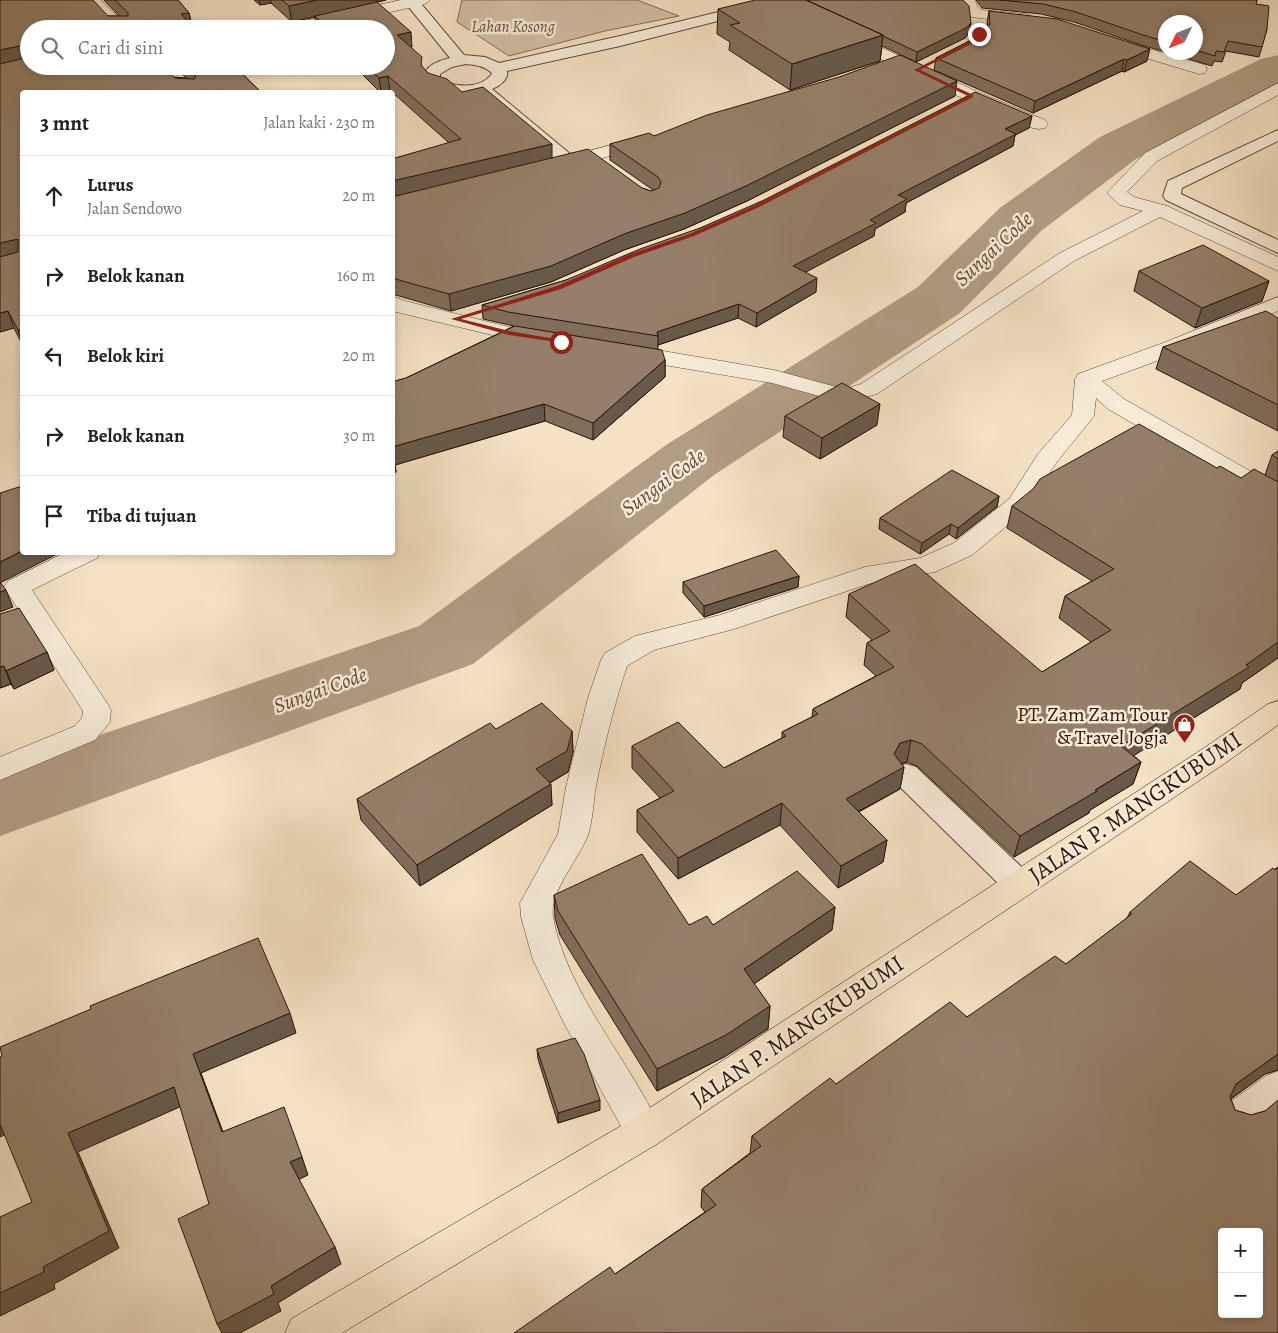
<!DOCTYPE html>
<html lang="id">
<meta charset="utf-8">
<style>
:root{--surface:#fff;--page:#f6f6f6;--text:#222;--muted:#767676;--line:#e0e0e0}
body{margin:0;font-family:Alegreya,serif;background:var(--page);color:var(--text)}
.controls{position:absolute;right:15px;bottom:15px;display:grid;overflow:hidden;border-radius:5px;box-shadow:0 2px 8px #0003}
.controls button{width:45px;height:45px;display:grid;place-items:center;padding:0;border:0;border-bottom:1px solid var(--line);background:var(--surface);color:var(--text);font:25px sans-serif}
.compass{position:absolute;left:1158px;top:15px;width:45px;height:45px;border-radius:50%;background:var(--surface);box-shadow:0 2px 8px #0003;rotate:227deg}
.stop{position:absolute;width:15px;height:15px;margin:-11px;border:4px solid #8f2418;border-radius:50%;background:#fff}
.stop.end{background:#8f2418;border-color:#fff;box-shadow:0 1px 5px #0008}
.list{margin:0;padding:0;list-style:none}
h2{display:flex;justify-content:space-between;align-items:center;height:65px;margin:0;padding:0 20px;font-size:21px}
h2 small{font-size:16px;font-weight:400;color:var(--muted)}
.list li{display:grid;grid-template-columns:32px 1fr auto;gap:15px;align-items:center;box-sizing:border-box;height:80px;padding:0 20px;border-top:1px solid var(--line)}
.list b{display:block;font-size:19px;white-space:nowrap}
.list p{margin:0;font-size:16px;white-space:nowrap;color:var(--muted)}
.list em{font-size:16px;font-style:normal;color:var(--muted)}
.icon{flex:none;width:28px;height:28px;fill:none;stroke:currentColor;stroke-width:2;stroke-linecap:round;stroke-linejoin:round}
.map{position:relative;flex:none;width:1278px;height:1333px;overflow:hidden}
.search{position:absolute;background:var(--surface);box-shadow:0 2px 8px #0003;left:20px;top:20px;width:375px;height:55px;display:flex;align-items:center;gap:12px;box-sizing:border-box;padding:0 18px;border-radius:28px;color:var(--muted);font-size:19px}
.panel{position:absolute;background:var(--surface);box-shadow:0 2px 8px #0003;left:20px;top:90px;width:375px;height:465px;border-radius:5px}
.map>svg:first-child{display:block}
</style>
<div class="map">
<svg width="1278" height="1333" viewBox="0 0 1278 1333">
<rect width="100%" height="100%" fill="#f5e2c5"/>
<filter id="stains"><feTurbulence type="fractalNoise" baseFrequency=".004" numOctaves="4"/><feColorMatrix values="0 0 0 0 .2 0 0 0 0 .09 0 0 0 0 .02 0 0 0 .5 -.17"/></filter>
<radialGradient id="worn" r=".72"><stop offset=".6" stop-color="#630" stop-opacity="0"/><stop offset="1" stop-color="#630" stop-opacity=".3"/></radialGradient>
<path fill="#d3bfa5" stroke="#806956" d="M462,0h175l42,16 -74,15 -96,25 -52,-34z"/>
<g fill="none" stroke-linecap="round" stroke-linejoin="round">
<path fill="#b19c84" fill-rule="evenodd" d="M1278,55v32l-142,72 -95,72 -81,82 -246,162 -241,189 -473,172v-67l419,-143 247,-181 252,-158 83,-80 99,-70 161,-78z"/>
<defs>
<path id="lane" d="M408,0h10l46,55 21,2 14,6 121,-27 131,-32 7,-4h18l-15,10 -141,36 -113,25c2,8 -7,15 -15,18l83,69 3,4 -3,4 -6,1 -6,-1 -86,-73 -16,1 -18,-2 -12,-5 -7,-8c0,-14 15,-18 26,-21l-42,-52 -2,-3zM466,64c10,1 18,2 26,9l-1,2c-11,14 -38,13 -51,3v-4l12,-7z
M1278,130v11l-96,47 -1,6 97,46v13l-112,-53 -3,-4 5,-15z
M906,764l10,3 114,108 4,9 -4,9 -11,3 -11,-3 -112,-110 -4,-8 4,-8z"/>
<path id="street" d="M84,0h17l29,29h-17z
M401,0h29l-3,3 -5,2 -109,24h-30l2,-3 6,-2z
M959,0h16l2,6 4,4 44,4 6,2 2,3 -2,3 -6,2 -53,-7 -7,-6z
M847,32l131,60 67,28 3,4 -3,4 -6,1 -6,-1 -67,-28 -125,-60 -2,-3 2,-3z
M1112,38l93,27 2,4 -2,4 -6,1 -93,-28 -2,-3 2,-3z
M1278,83v12l-121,66 -30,31 7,5 33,9 111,51v14l-118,-54 -86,44 -197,133 -33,9 -72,-20 -144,-24 -8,-2 -3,-5 3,-5 8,-2 146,25 70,19 17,-5 199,-131 83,-42 -23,-6 -13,-12 38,-40z
M645,136l6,1 3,4 -3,4 -90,24 -6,-1 -3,-4 3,-4z
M392,296l13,5 104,26 40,6 3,5 -3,5 -8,1 -32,-5 -117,-28z
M1278,297v14l-99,42 -77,28 22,18 154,88v18l-9,-3 -161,-93 -12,-11 -2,18 -38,47 -29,46 -55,46 -37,17 -67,12 -134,45 -80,21 -27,16c-13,39 -23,80 -31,120 -3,16 -3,34 -8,49 -9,24 -39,57 -35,82 14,77 78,144 109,215l-5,12 -13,5 -13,-5 -65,-117 -33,-67 -12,-43 -1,-14 38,-69 8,-47 22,-89 13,-38 4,-7 30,-17 85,-21 145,-48 55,-9 34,-15 55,-44 29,-45 34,-39 3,-36 3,-5 85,-31z
M66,552h34l-3,6 -65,32 75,113 4,7 -1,12 -15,18 -95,40v-23l75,-31 7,-8 1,-7 -79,-124 4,-6z
M1278,1071v37l-26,21 -13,4 -13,-4 -5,-12 5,-12 40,-29z"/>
<path id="primary" d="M1278,701v24l-54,39 -567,380 -315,189h-57l6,-14 340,-199 573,-372 64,-44z"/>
</defs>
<use href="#lane" stroke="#5e4736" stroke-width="2"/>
<use href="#street" stroke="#5e4736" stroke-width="1"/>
<use href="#primary" stroke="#2c1307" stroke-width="1"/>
<use href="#lane" fill="#f8ecd9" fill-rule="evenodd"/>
<use href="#street" fill="#f8ecd9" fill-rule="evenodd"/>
<use href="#primary" fill="#f5e2c5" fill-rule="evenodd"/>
</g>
<path fill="#806d5b" stroke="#2c1307" d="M0,0l108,16h11l-15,-16h74l11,13 3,12 -163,4v37l157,12 -11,-12h59l27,26h-239v252l-8,-16 -14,4z
M254,0h132l-9,2 35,45h-1l12,21 5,5 34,19 90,66 99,33 2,-1 -43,-30v-16l44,-8 301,-40 -208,105 -63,28 -60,21 -73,32 -100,29 -59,-17v-135l57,-16 -57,-51 -2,-1 -10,1 -26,-26h32v-37h-69l-2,-12 -23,5 -21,-19 -11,2z
M976,0h281l-1,4 11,25 -8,28 -33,-6 -4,11 -8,-1 -2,5 -46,-14h30v-30h-30v30l-25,-7 -67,-23 -33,-8 -59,-6z
M718,9l253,14 -2,9 -4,6 -49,24 -34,-16 -2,15 -90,29 -61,-40 1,-8 -13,-8z
M989,11l158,50 -23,11 -2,-1 -89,42 -99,-43 2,-12 45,-23 7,-8 -1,-5z
M1032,116l-3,12 -14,7 -2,11 -107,57 -1,9 -30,17 -1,7 -69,36 11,20 -60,35 -18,-9 -80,27v4l7,11v17l-72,63 -48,-19 -150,44 1,7 -4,1v-91l14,-4 108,-52 -31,-7 -1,-14 84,-25z
M1139,271l130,10 -7,20 -67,27 -61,-37z
M1278,318v113l-122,-62 7,-22z
M785,416l92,9 -57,34 -37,-22z
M1278,451v207l-36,25 -2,6 -107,66 8,7 -8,22 -43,26 -1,3 -75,44 -97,-91 -10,-4 -6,2 3,3 -4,22 -41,23 28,28 -4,22 -45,26 -58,-63 -102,54 -41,-47v-22l23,-12 -28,-30v-22l92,22 58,-30v-6l30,-15 1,-8 63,-33 -12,-11 3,-22 5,-3 -26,-23 3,-23 193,78 49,-30 -32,-24 6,-22 27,-15 -85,-53 5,-22 205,-38 24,10 24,-3 7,-20z
M999,496l-2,11 -41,32 -7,-5 -29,20 -41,-25 1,-11 30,-19z
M799,576l-1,11 -94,30 -21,-24v-11z
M0,614l47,38 7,18 -40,19 -3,-5 -11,4z
M572,731l1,21 -5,20 -18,11 2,22 -132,81 -59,-66 -4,-21z
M1278,867v203l-13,4 -34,25 4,11 16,5 14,-4 13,222 -663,-59 90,-62 -4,-5 1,-18 48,-36 2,-17 84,-52 131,-67 99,-53 61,-46 3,-6 106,-17z
M554,895l135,30h24l122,-18 -3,23 -78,54 16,22 -2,23 -44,28 -67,34 -97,-156 -5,-17z
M537,1049l63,61 -42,13 -20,-64z"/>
<path fill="#68594a" stroke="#2c1307" d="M259,0h12v3l-11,2z
M317,0h69l-94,22 -3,-16z
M189,13l3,14 -11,-13z
M971,23l-2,9 -4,6 -49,24 1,-10z
M411,32l1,15 -13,3 -2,-15z
M883,35l-3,26 -90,29 2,-26z
M24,45l5,15 -29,6v-16z
M1150,49l-3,12 -23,11 3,-12z
M1124,59l-2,12 -89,42 2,-12z
M388,76l2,15 -9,1 -2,-14z
M957,81l-2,15 -208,105 -63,28 -60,21 -73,32 -100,29 -2,-17z
M1032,116l-3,12 -14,7 -2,11 -107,57 -1,9 -30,17 -1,7 -83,44 2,-14 77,-46 28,-25 107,-66z
M552,144v15l-160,39v-17z
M18,239l4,14 -22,8v-18z
M817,278l-1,14 -60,35 1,-14z
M1269,281l-7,20 -67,27 7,-20z
M739,304l-1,14 -80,27v-9l-1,-4z
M8,311l6,17 -14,4v-19z
M22,329v13l-4,-12z
M665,360v17l-72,63v-17z
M544,404l1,17 -150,44 1,7 -4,1v-26z
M880,404l-3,21 -57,34 2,-21z
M999,496l-2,11 -41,32 2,-11z
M951,524l-2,10 -29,20 2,-11z
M22,551v1h39l-61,31v-21z
M799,576l-1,11 -94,30v-11z
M6,590l7,17 -13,5v-20z
M1278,642v16l-36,25 -2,6 -126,79 7,-22 125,-81z
M47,652l7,18 -40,19 -8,-18z
M4,666l7,18 -11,4v-21z
M572,731l1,21 -5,20 -31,18 -1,-21z
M911,740l-4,22 -12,3 9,2 -4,22 -58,31 4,-21 48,-45 6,-11z
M1141,762l-8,22 -43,26 -1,3 -75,44 6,-21z
M551,784l1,21 -132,81 -3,-21z
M782,803l-2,22 -102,54v-21z
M887,840l-4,22 -45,26 3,-22z
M835,907l-3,23 -90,62 2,-23z
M770,1006l-2,23 -44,28 -67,34v-22z
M290,1013l6,20 -95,40 29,78 -37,-97z
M1278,1054v16l-13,4 -40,29 11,-19z
M174,1087l8,19 -104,46 41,96 -65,36 1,5 -55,27v-23l68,-160z
M600,1100v10l-42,13v-10z
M0,1121l8,12 -8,4z
M302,1157l6,18 -12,6 -6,-19z
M335,1247l6,17 -63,39 3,8 -41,22h-18l-5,-9 54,-38z"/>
<path fill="#957f6a" stroke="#2c1307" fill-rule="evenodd" d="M0,0h93l15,16h20v-3l-13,-13h63l11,13 -8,1 14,15h-166v20h-2l-3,-4 -24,5z
M282,0h35l-28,6z
M755,0h51l77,35 -91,29 -62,-39 10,-2 -22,-14z
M806,0h157l6,6 2,17 -5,5 -49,24 -34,-16v-1z
M999,0h258l-1,4 13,2 -2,23 -5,18 -34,-6 -4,11 -8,-1 -1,5 -19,-6v-28h-30v20l-23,-7 -67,-23 -33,-8z
M377,2l34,30 -14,3 25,22 -1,8 7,8 19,6 15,13 21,-5 69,57 -160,37v-22l69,-20 -73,-63 -9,2 -12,-12h19v-37h-58l-13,-13z
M989,11l68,8 93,30 -23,11 -3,-1 -89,42 -99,-43 45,-23 9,-11z
M900,55l57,26 -209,104 -63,28 -61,21 -73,32 -102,28 -57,-16v-81l196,-48 54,39 9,3 8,-3 2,-6 -3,-5 -48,-33 39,-11 5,3 53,-21 132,-38z
M29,57v9h134l12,12 19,1 2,-2 -10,-11h48l27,26h-239v237l-4,1 -10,-19 -8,2v-56l18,-5v-13l-18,4v-179z
M975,92l57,24 -27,13 11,5 -118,61 9,4 -37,21 6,3 -83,43 24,12 -60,35 -18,-9 -82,28 1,4 -150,-24 -26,-7 84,-25 74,-31 60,-21 64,-28z
M1203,245l66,36 -67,27 -63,-37z
M1266,311l12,7v87l-115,-58z
M515,326l147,24 3,10 -72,63 -49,-19 -152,43v-65l14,-4z
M842,383l38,21 -58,34 -37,-22z
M1139,424l78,44 3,-2 21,12 13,-9 24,13v160l-32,23 3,2 -128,79 20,16 -46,28 2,1 -77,45 -98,-92 -11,-4 -11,3 -6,11 10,13 -58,32 41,41 -46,26 -59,-63 -104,55 -41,-48 37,-19 -42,-45 46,-24 46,46 62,-32 -4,-4 36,-18 -5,-5 81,-42 -27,-24 23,-12 -41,-37 66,-30 127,108 69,-42 -46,-34 49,-27 -102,-63 21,-17 7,-10z
M1278,451v8l-6,-4z
M952,470l47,26 -41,32 -7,-4 -29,19 -42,-25z
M22,486v65l-22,11v-69z
M776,550l23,26 -95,30 -21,-24z
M0,582l6,8 -6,2z
M19,608l28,44 -41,19 -2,-5 -4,1v-53z
M542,703l30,28 -5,20 -31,18 15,15 -134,81 -60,-66 133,-76 6,6z
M642,854l47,71 18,-9 6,9 84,-54 38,36 -91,62 26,37 -44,29 -69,34 -99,-158 -4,-16z
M1190,861l46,34 37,-27 2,2 3,-3v187l-42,30 -6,13 5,13 16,5 14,-4 13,-11v233h-764l96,-66 5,7 101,-69 -14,-16 59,-43 -9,-10 78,-58 6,6 114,-82 17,15 88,-61 11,8 66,-50 -2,-2zM1222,1232h37v82h-37z
M258,938l32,75 -97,41 29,78 62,-25 18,50 -12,5 45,85 -64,39 3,8 -57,30 -39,-105 31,-15 -35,-117 -106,46 41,98 -66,36 1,5 -44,21v-76l32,-15 -32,-78v-67l2,-1 -2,-9 91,-38 -1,-3z
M575,1038l9,16 16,46 -42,13 -21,-64z"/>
<path fill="#8f2418" d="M977,33l4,1 -8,9 -53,27 53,25v2l-216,111 -63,28 -60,21 -73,32 -100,30 48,12 52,9h2v3l-54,-8 -58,-16 106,-33 73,-32 59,-20 64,-28 215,-110 -54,-26 56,-29z"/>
<defs>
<symbol id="shop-pin" viewBox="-11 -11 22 30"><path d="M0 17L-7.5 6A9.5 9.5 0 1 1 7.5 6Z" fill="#8f2418" stroke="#f8ecd9"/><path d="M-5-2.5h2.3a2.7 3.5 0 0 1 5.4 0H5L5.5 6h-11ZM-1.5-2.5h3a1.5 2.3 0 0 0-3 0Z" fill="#fff"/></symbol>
</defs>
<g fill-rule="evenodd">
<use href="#shop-pin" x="1172" y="712" width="25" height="34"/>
</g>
<g text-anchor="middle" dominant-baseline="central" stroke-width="5" stroke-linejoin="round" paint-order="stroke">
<g font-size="16" font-style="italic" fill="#664f3e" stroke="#f8ecd9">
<text x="513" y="27">Lahan Kosong</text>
</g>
<g font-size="20" fill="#2c1307" stroke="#f8ecd9" text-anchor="end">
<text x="1168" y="714">PT. Zam Zam Tour<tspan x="1168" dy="23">&amp; Travel Jogja</tspan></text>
</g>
<g font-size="21" font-style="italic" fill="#614a39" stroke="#f8ecd9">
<text transform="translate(993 249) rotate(-43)">Sungai Code</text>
<text transform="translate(663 482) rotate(-36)">Sungai Code</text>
<text transform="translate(320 690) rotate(-20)">Sungai Code</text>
</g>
<g font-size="24" fill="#2c1307" stroke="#f8ecd9">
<text transform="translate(1135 807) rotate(-34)">JALAN P. MANGKUBUMI</text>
<text transform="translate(797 1031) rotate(-34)">JALAN P. MANGKUBUMI</text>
</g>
</g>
<rect width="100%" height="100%" filter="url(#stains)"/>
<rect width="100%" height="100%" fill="url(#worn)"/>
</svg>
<div class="controls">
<button>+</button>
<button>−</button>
</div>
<svg class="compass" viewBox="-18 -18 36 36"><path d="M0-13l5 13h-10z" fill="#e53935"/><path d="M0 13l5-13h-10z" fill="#767676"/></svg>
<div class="stop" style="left:561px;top:342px"></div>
<div class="stop end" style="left:979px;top:34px"></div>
<div class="search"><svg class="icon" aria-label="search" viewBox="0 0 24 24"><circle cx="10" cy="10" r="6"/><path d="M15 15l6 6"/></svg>Cari di sini</div>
<section class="panel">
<h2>3 mnt<small>Jalan kaki · 230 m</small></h2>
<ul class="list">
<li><svg class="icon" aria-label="ahead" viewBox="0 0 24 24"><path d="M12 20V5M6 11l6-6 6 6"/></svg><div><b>Lurus</b><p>Jalan Sendowo</p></div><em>20 m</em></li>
<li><svg class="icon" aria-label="right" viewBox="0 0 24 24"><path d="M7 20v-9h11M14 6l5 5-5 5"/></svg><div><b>Belok kanan</b></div><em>160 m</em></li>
<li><svg class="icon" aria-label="left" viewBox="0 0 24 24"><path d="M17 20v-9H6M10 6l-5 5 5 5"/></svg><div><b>Belok kiri</b></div><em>20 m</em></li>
<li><svg class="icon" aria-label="right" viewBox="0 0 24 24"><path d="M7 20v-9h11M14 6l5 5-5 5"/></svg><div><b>Belok kanan</b></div><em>30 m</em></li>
<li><svg class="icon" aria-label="arrive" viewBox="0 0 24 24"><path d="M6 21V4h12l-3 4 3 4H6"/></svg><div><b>Tiba di tujuan</b></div></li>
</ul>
</section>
</div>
